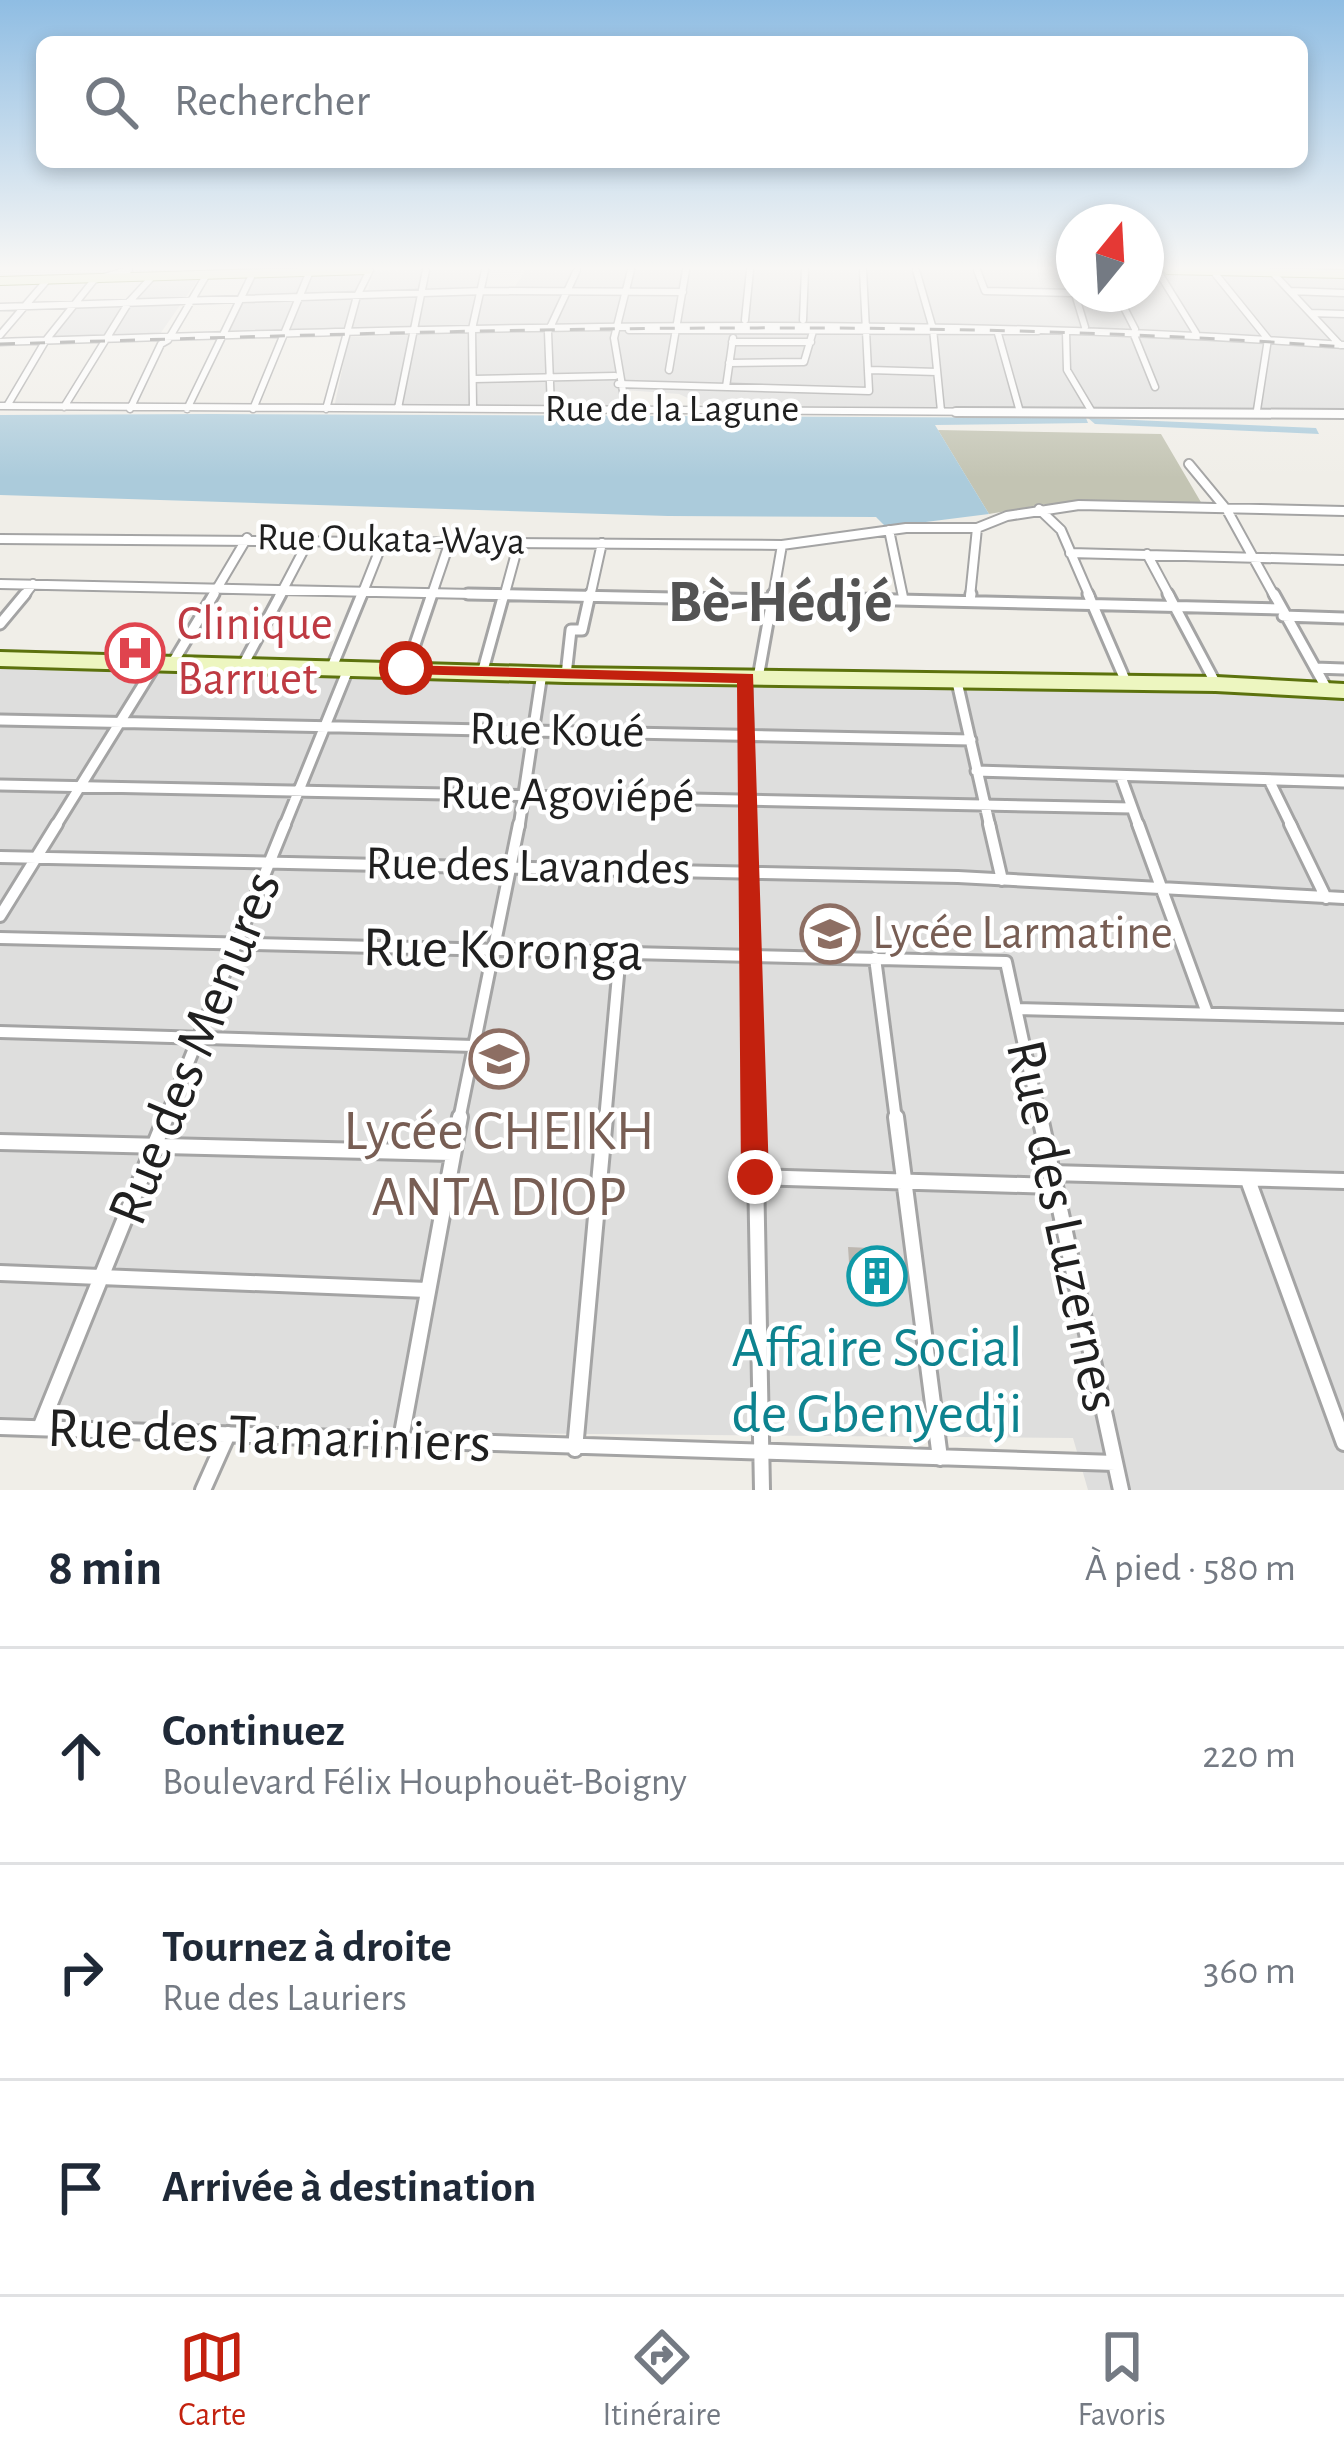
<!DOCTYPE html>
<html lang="fr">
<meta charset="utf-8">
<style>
:root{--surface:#fff;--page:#f2f2f3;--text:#1f2937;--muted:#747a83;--line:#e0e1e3;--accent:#c3210e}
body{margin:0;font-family:"Alegreya Sans",sans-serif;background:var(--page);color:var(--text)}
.compass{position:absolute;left:1056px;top:204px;width:108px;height:108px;border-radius:50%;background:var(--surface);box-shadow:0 6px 18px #0003;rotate:18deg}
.stop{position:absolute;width:36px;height:36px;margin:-27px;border:9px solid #c3210e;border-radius:50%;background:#fff}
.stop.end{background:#c3210e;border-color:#fff;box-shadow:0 3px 12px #0008}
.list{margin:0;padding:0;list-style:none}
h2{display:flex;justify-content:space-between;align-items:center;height:156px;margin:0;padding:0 48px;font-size:51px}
h2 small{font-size:39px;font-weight:400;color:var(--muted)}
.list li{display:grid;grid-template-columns:78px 1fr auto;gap:36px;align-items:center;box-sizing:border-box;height:216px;padding:0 48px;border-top:3px solid var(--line)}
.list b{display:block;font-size:45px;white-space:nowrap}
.list p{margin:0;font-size:39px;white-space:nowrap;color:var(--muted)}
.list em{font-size:39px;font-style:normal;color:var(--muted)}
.icon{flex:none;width:66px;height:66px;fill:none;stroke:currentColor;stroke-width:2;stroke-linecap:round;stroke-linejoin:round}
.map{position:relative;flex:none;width:1344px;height:1490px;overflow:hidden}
.search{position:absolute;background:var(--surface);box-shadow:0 6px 18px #0003;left:36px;right:36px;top:36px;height:132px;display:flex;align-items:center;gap:30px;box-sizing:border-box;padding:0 42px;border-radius:18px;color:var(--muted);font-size:45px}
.sheet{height:804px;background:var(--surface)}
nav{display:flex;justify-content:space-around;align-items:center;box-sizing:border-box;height:168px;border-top:3px solid var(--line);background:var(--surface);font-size:33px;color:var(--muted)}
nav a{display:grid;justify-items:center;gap:6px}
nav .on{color:var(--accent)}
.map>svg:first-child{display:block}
</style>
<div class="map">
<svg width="1344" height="1490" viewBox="0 0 1344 1490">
<rect width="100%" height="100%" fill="#f0eee8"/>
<path fill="#dededd" d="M425,270l-15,61h-60l8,-35 9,-3 7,-22z
M427,270h57l-2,20 32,-2 12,-18h548v24h72v-24h198v140l-639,-4 -26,-12 -55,-4 -6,16 -284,2 15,-71 62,-2 16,-43z
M369,271l-22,59 -123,4 29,-60 53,-1 -20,51 27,-51z
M201,275l-41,59 -52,4 41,-61z
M126,303l-20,34 -58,3 27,-35z
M0,665l1344,28v797h-256l-15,-52 -1073,-9z"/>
<path fill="#c3c4b3" d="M938,430l223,4 41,70h-156l-57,10z"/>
<path fill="#abcbdb" d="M212,414l874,4 2,5 -153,2 54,89 -103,13 -10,-10 -208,-1 -668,-21v-80z
M1088,418l228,10 3,6 -224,-10z"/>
<path fill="#bdb7b0" d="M848,1247l44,2 5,43 -36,-2 -2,-27 -10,-1z"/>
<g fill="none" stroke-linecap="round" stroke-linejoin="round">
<defs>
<path id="street-far4" d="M916,270l17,59 8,82
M977,270l8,21 89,2
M1064,270l10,21
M1157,270l39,63
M1213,271l55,68 -11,71
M1272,272l68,73
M1290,291l54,2
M1075,294l10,33
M1117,294l18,35
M0,307l484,-16 199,1
M1311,313l33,1
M745,320l5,-50
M803,320l2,-50
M629,330l409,1
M997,330l23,82
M1066,332l1,38 25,42
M0,335l48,-56
M1134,335l21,52
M0,342c449,-14 896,-29 1344,3
M732,342h79
M729,363l75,-1 10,-34
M669,370l17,-100
M870,370l67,2
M474,379l141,-3
M618,384l251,7 -6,-121
M726,387l7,-49
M0,406l1344,8
M7,406l39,-66 48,-60 35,-10
M64,407l65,-105 23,-25
M398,408l28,-138
M473,408l-1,-79 13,-59
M551,408l-3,-76 29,-62
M130,409l31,-65 7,-4 39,-66
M187,409l66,-136
M253,409l57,-138
M326,409l31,-113 13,-26
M626,409l-12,-71 17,-68"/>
<path id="street-far3" d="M956,412l388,2
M1189,464l38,46 48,87
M1039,509l22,21 29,67
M889,530l14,67
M0,539l782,6 124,-17h71l30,-12 72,-11 265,6
M1070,553l274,7
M1147,554l23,43
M0,584l613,13
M23,597l10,-13
M212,597l35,-59
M279,597l31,-59
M361,597l23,-58
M431,597l19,-56
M504,597l15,-55
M590,597l12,-54
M773,597l9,-52
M970,597l7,-69"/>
<path id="street-far2" d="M468,594l306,6
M1088,594l38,88
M1168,594l48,90
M1274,594l54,97
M855,599l425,10
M970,600l1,-6
M1283,616l61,2
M0,624l25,-30
M172,664l42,-70
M243,665l38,-71
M332,667l30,-73
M407,668l25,-74
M1315,668l29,1
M483,670l21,-76
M566,675l5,-45h11l8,-36
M746,678l3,149
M758,678l15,-84
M957,682l33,145
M0,720l971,20
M976,771l368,11
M1121,777l18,50
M1269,780l23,47
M0,785l1132,23
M55,827l101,-163
M284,827l65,-160
M519,827l23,-154"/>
<path id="street-far1" d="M749,824l6,296
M989,824l13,56
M1138,824l69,189
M1290,824l36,74
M0,857l958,20 386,21
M0,916l57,-92
M0,938l1006,24 34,158
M875,958l21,162
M1016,1009l328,8
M0,1032l474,14
M165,1120l120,-296
M459,1120l60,-296
M605,1120l15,-167"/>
<path id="street" d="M755,1117l7,373
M896,1117l44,341
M1040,1117l81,373
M0,1142l452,11
M1051,1173l293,8
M755,1177l299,9
M1248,1180l96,263
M0,1273l427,17
M0,1427l1115,36
M40,1428l126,-311
M401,1439l59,-322
M575,1449l30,-332
M203,1490l25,-56"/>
<path id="secondary-far1" d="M1168,270l176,4
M0,281l368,-11"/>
<path id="secondary" d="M0,659l566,16 650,9 128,7"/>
</defs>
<use href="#street-far4" stroke="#a4a4a4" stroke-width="9"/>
<use href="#street-far3" stroke="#a4a4a4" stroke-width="12"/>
<use href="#street-far2" stroke="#a4a4a4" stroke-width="15"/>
<use href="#street-far1" stroke="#a4a4a4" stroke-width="16"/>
<use href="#street" stroke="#a4a4a4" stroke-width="20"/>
<use href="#secondary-far1" stroke="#5c720d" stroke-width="10"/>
<use href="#secondary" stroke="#5c720d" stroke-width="20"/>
<use href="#street-far4" stroke="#fff" stroke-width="6"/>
<use href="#street-far3" stroke="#fff" stroke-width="8"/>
<use href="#street-far2" stroke="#fff" stroke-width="9"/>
<use href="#street-far1" stroke="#fff" stroke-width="10"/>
<use href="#street" stroke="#fff" stroke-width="14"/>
<use href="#secondary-far1" stroke="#edf6c0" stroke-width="8"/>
<use href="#secondary" stroke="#edf6c0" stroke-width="14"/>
<path stroke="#6e6e6e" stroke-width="3" stroke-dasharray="15 15" stroke-linecap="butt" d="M0,344c449,-13 896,-30 1344,3"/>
</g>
<linearGradient id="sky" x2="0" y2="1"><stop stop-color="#8fbde3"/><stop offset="0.56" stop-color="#f8f7f5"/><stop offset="1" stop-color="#f8f7f5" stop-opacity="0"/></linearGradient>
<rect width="1344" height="478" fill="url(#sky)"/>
<path fill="#c3210e" d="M400,665l353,9 16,503 -4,8h-20l-4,-8 -4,-494 -331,-9 -6,-2z"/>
<defs>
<symbol id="hospital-ring" viewBox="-11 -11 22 22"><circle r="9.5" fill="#fff" stroke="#e0444e" stroke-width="1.5"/><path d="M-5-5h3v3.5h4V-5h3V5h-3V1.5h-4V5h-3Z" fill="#e0444e"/></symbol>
<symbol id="school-ring" viewBox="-11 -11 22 22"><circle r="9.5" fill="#fff" stroke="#8d6e63" stroke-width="1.5"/><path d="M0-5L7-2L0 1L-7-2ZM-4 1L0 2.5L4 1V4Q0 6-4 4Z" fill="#8d6e63"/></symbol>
<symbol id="building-ring" viewBox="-11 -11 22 22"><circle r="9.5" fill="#fff" stroke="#0f9aa8" stroke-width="1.5"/><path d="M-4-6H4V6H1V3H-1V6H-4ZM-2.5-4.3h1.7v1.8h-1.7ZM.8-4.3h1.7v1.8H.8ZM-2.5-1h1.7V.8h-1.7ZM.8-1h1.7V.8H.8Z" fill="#0f9aa8"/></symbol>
</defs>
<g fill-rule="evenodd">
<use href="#hospital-ring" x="102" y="620" width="66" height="66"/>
<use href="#school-ring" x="797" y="901" width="66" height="66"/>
<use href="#school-ring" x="466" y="1026" width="66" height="66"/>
<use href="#building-ring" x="844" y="1243" width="66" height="66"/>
</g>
<g text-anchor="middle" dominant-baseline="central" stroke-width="9" stroke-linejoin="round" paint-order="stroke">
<g font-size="39" fill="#202020" stroke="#fff">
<text x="672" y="409">Rue de la Lagune</text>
<text transform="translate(391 540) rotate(1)">Rue Oukata-Waya</text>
</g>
<g font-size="48" fill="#be3a42" stroke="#fff" text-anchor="start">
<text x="177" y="625">Clinique<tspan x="177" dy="55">Barruet</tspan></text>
</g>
<g font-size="48" fill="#202020" stroke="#fff">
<text transform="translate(557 731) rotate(1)">Rue Koué</text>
<text transform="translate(567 796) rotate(1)">Rue Agoviépé</text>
<text transform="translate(528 867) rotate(1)">Rue des Lavandes</text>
</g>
<g font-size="48" fill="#785e54" stroke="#fff" text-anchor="start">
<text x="872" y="934">Lycée Larmatine</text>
</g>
<g font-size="57" fill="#202020" stroke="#fff">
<text transform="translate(503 950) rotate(1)">Rue Koronga</text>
<text transform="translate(195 1048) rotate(-68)">Rue des Menures</text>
<text transform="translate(1063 1226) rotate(78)">Rue des Luzernes</text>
<text transform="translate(269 1436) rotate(2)">Rue des Tamariniers</text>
</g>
<g font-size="57" fill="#785e54" stroke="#fff">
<text x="499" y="1131">Lycée CHEIKH<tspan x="499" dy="66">ANTA DIOP</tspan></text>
</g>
<g font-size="57" fill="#0d838f" stroke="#fff">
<text x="877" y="1348">Affaire Social<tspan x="877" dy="66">de Gbenyedji</tspan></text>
</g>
<g font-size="60" font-weight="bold" fill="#535353" stroke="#fff">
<text x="780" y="603">Bè-Hédjé</text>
</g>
</g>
</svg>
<svg class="compass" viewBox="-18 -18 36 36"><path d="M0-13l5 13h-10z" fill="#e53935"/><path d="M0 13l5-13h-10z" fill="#747a83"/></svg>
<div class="stop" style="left:406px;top:668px"></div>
<div class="stop end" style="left:755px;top:1177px"></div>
<div class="search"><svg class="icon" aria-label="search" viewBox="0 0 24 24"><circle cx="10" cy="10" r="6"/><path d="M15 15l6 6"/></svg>Rechercher</div>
</div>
<section class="sheet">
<h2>8 min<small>À pied · 580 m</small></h2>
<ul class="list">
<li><svg class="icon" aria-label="ahead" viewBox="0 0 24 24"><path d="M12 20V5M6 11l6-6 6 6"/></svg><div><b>Continuez</b><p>Boulevard Félix Houphouët-Boigny</p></div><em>220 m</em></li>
<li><svg class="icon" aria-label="right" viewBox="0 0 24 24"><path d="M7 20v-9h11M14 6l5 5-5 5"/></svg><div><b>Tournez à droite</b><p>Rue des Lauriers</p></div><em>360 m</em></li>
<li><svg class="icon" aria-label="arrive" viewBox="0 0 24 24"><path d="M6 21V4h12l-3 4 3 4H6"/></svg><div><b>Arrivée à destination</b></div></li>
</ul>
</section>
<nav>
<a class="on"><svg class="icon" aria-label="map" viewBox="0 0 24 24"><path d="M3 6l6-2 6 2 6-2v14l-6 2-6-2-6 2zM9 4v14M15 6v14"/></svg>Carte</a>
<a><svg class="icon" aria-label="directions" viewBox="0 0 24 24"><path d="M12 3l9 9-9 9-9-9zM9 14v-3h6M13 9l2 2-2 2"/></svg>Itinéraire</a>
<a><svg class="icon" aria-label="saved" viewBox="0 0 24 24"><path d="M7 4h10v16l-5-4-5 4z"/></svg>Favoris</a>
</nav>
